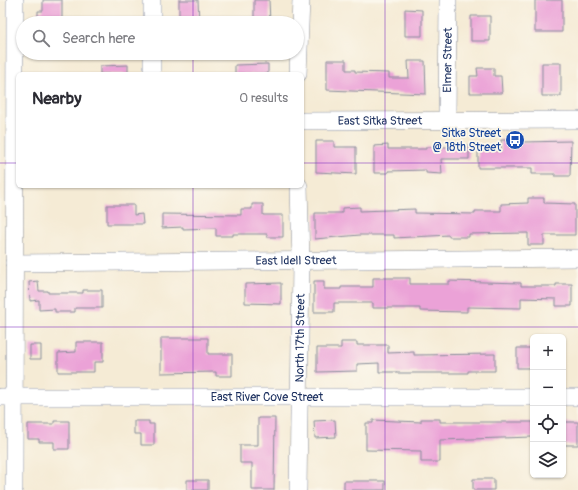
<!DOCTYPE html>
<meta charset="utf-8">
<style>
:root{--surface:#fff;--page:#f2f2f3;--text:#2b2b33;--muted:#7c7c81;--line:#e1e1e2}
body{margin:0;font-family:Pangolin,sans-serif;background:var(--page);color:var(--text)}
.controls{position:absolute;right:12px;bottom:12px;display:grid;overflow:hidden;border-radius:6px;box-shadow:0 1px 3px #0004}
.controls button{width:36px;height:36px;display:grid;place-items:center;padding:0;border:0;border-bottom:1px solid var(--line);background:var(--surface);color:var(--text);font:20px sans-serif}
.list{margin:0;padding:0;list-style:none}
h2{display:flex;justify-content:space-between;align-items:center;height:52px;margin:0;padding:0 16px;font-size:17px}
h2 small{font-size:13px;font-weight:400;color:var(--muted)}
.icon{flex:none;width:22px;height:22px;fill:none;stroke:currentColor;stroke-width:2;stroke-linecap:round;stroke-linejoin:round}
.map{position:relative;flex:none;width:578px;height:490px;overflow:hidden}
.search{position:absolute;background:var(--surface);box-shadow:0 1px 3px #0004;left:16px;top:16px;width:288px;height:44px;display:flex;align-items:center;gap:10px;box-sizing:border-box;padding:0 14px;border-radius:22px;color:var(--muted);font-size:15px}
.panel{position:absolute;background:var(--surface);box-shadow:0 1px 3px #0004;left:16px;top:72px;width:288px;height:116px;border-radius:6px}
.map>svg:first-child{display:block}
</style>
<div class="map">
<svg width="578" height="490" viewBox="0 0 578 490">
<rect width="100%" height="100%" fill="#fbf7ec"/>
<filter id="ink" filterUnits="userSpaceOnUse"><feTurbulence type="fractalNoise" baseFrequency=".025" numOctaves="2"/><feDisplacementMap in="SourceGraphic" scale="8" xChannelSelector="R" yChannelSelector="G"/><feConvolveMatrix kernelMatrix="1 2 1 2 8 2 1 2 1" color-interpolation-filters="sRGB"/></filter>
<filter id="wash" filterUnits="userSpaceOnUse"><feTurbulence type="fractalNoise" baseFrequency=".012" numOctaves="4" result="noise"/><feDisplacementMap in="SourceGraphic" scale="16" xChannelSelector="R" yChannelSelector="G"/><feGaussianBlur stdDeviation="0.9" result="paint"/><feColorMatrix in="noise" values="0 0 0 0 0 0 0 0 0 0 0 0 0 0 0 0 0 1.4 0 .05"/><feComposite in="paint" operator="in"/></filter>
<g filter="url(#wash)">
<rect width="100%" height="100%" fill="#f5ebd5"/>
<g id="blocks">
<path fill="#eba2d7" d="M43,0h19v23h-24v-12h5z
M179,0h19l1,23h-20z
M254,0h15l1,23h-16z
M535,0h27v32h-27z
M405,9l17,1v26h-17z
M471,16h19v25h-19z
M327,60h19v10h9v2l34,1v5h20l-1,-17h17l1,33 -99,-4z
M542,63h19v33h-19z
M268,64v10h-33v-9z
M128,65v9h-28v-8z
M477,68h17v8h7l1,17h-32v-17h8z
M501,140h21v2l49,-1 -1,35h-15v-2h-23v-6h-54v-17h23z
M316,141h18v6h22v27l-40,-2z
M388,145v4h38v-2h22v-2h21v14h-28l1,15 -16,-1v-3l-38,1v2h-14v-27z
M528,198h16v5l31,1v31h-31v10h-16v-12l-59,1v3h-20v-2l-55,3v-3h-34l-45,4v-26h27v-5l18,-1v4l55,-2v4l60,1v-3h26v-7l27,-1z
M252,204h11v11h20v22h-16v-3h-34v2h-17v-8l-33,1v-2l-21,1v-14l79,1v-6h11z
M107,205h27v10l8,-1 1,10h-36z
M373,278h37v6h39v-3l72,2v3h35v-2h16v22h-16v-7l-35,-1v10l-54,-1v5l-47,-1v-3h-47v-5h-39v9h-20v-31h10v8h17v-2h32z
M38,281l1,10h9v2h35v-3h19v18h-27v4h-20v-3l-16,1v-10l-9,1 -1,-19z
M281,283v21l-36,-1v-19z
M161,338h47v16h24v22h-16v-4l-55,1z
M76,342h27v20h-9v10h-36v-19l18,-1z
M341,342h16v3h31v8l26,-1v3l81,-1v17h-27v2h-72v-1h-17v-9l-22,1v7l-40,1v-24h24z
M30,345h11v14h-11z
M517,348h16v20h-16z
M258,418h17l-1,72h-22v-27h-12v-18h18z
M421,419h19v3h93v15l-93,3v22h-19v-11l-55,-1v-27h7v-3l48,2z
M335,420l1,17 -21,1 -1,-17z
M54,421h15v28h-15v-7h-15v-3h-11v-15h26z
M134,421h15v3h5v21h-13v-11h-7z
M563,422h15v23h-15z
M473,479h21v11h-21z
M187,480h21v10h-21z
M344,481h41v9h-41z"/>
</g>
</g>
<g filter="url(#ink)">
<use href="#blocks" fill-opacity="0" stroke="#888d9a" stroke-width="1"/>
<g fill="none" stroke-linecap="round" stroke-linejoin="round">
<defs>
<g id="minor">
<path d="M152,23v-23"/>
<path d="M152,74v-21"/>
<path d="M298,74l3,-74"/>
<path id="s1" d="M447,119l1,-119"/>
<path id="s2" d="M302,121l276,-1"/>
<path id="s3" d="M14,263l564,-5"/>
<path id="s4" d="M0,397h533"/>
<path d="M563,397h15"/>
<path d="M14,490l1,-490"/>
<path id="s5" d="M298,490l3,-228 -2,-76"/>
</g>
</defs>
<use href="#minor" stroke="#888d9a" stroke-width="18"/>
<use href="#minor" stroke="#fff" stroke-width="17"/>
</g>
</g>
<path fill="none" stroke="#7b2cbf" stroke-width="1" stroke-opacity="0.55" d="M193,0v23M385,0v490M193,53v21M0,163h18M302,163h276M193,186v304M0,327h578"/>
<defs>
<symbol id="bus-disc" viewBox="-11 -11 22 22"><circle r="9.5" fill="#1a4fb4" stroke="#fbf7ec"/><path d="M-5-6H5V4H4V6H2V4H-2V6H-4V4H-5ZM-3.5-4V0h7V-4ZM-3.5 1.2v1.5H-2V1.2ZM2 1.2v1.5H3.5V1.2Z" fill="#fff"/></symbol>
</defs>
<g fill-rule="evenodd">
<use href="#bus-disc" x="504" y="129" width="22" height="22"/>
</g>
<g text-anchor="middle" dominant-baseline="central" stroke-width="3.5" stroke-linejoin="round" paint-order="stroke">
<g font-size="12" fill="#1b2f5e" stroke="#fbf7ec">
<text stroke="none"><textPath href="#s1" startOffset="59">Elmer Street</textPath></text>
<text stroke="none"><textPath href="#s2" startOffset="78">East Sitka Street</textPath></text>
<text stroke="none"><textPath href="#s3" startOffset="282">East Idell Street</textPath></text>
<text stroke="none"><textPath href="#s5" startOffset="152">North 17th Street</textPath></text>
<text stroke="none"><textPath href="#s4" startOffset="267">East River Cove Street</textPath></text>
</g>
<g font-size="12" fill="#164399" stroke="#fbf7ec" text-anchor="end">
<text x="501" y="133">Sitka Street<tspan x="501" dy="14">@ 18th Street</tspan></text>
</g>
</g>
</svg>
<div class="controls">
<button>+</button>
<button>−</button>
<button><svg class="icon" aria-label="locate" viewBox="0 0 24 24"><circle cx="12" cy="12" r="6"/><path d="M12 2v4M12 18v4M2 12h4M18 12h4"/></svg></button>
<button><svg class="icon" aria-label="layers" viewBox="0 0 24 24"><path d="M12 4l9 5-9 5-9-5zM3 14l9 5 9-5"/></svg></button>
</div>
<div class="search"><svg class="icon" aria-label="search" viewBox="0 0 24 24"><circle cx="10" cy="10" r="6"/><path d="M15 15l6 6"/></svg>Search here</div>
<section class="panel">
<h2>Nearby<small>0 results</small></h2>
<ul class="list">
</ul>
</section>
</div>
